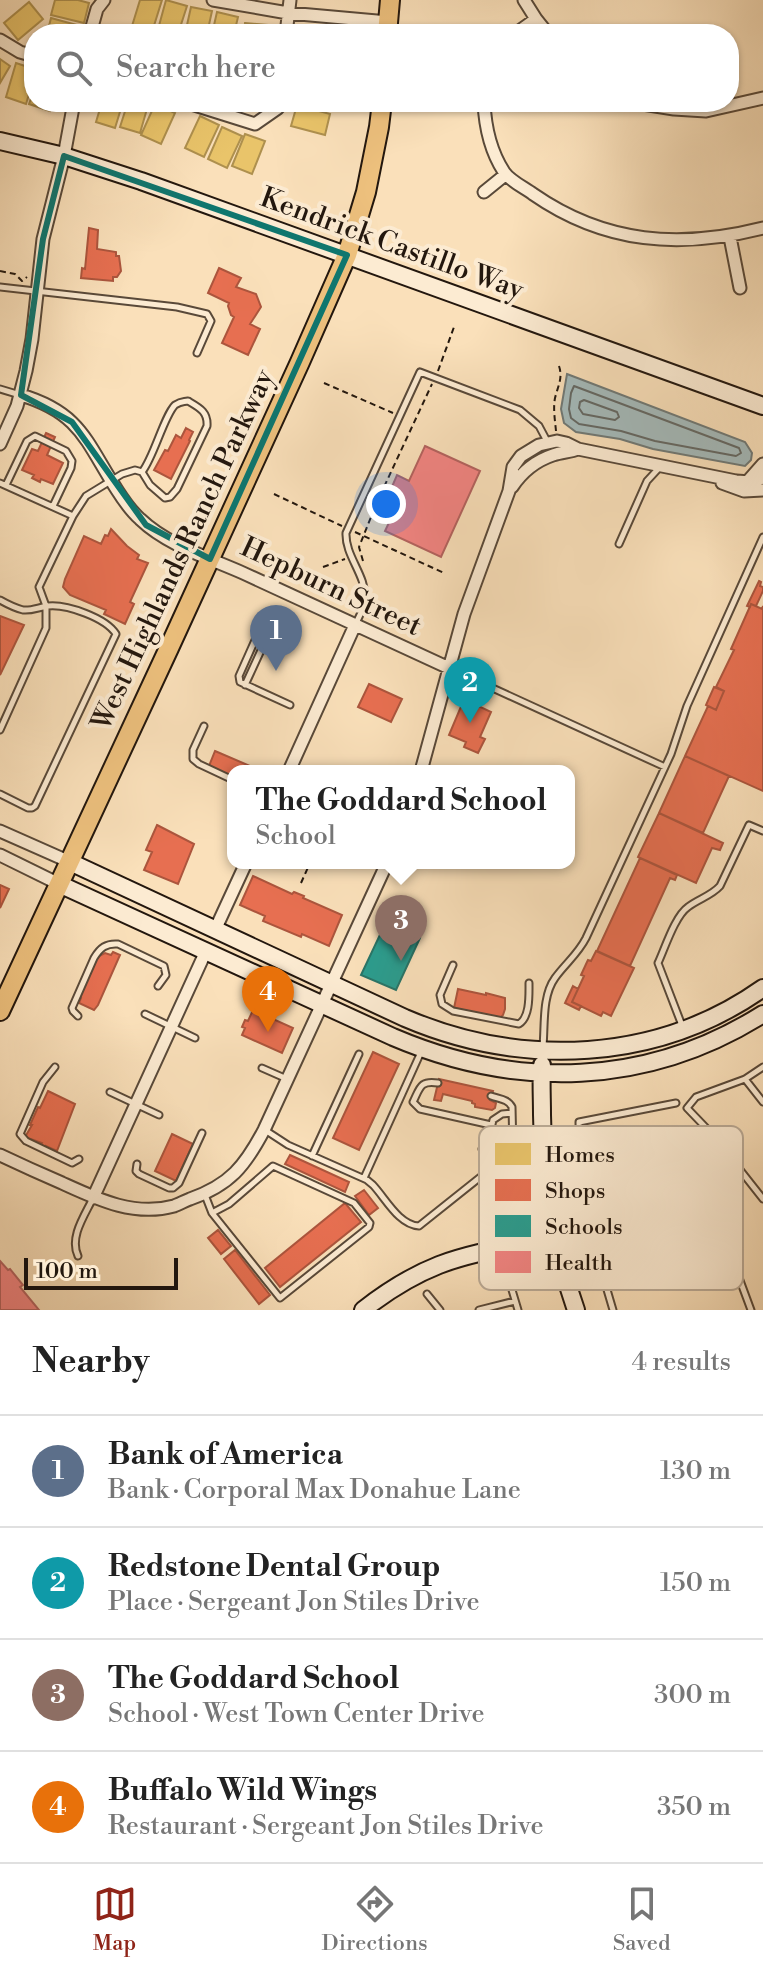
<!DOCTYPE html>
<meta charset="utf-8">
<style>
:root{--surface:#fff;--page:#f6f6f6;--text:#222;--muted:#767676;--line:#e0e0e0;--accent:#8f2418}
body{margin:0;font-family:"Libre Bodoni",serif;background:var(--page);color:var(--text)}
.scale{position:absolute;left:24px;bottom:20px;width:154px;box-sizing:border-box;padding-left:8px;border:4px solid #23170e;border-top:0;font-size:22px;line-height:28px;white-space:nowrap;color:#23170e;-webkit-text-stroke:6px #fcebd2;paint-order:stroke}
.you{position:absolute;left:386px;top:504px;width:28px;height:28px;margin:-20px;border:6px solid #fff;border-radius:50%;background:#1a73e8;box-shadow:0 0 0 12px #1a73e833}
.badge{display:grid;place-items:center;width:52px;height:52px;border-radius:50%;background:var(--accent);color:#fff;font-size:26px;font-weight:700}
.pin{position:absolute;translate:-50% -66px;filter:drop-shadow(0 2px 4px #0008)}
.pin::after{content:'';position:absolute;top:42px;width:28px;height:24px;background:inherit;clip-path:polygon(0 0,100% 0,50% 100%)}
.popup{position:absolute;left:227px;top:765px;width:348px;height:104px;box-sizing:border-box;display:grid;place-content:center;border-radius:16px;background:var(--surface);filter:drop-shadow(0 2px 6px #0005);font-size:26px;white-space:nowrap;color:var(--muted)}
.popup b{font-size:30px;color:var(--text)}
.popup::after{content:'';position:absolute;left:50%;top:100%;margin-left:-16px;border:16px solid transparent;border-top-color:var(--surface)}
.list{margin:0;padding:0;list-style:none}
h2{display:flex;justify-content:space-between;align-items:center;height:104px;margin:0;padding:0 32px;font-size:34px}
h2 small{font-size:26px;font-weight:400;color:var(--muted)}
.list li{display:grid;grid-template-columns:52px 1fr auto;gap:24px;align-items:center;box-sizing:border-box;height:112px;padding:0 32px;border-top:2px solid var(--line)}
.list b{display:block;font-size:30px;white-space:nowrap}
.list p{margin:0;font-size:26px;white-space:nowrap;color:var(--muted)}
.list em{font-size:26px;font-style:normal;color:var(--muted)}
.icon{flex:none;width:44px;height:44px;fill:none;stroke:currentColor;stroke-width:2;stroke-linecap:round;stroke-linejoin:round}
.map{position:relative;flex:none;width:763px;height:1310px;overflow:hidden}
.search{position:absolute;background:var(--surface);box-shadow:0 2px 6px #0004;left:24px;right:24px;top:24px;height:88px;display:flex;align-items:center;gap:20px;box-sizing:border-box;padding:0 28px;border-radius:32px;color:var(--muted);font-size:30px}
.sheet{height:552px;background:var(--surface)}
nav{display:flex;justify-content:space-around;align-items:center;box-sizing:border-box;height:112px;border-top:2px solid var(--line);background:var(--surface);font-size:22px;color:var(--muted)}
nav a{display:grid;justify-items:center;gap:4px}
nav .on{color:var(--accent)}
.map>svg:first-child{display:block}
</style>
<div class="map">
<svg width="763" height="1310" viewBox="0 0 763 1310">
<rect width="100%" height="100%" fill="#fae0ba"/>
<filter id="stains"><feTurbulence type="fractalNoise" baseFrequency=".0025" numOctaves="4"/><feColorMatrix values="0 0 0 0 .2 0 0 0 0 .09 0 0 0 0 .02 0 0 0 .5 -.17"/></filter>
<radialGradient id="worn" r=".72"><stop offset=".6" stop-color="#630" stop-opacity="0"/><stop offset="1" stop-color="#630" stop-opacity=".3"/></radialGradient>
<path fill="#a4babb" stroke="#707976" stroke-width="2" d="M567,374l178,68 7,11 -1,7 -6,6 -92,-17 -33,-10 -44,-7 -12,-9 -3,-14z"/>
<path fill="#e9c46a" stroke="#ae904e" stroke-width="2" d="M55,0h23l11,3 -5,20 -33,-8z
M140,0h22l-10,32 -20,-6z
M166,0l21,6 -9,28 -21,-1z
M29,2l14,17 -25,21 -14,-17z
M191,7l21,4 -5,23h-22z
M217,12l21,5 -4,17h-22z
M51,18l33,9 -2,7h-35z
M245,23l34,3 -1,8h-34z
M0,59l10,7 -10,17z
M16,63l18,6v9l-8,26 -20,-7z
M34,90v12h19l-3,9 -21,-7z
M102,102h21l-8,26 -19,-6z
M128,102h21l-9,31 -20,-6z
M302,102h34l-2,7 -33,-5z
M155,104l20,9 -14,31 -20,-9z
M297,105l33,9 -5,21 -34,-9z
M200,116l19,9 -15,32 -19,-9z
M222,127l20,9 -15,32 -19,-9z
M245,134l20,7 -13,33 -20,-8z"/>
<path fill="#e76f51" stroke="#ac553d" stroke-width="2" d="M89,228l9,2 -1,19 19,3v4h3l2,15 -4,6h-4v4l-32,-3 1,-10 3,1z
M219,268l22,10 -5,9 20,7 5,13 -11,17 10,5 -12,26 -26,-12 12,-26 -3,-2 -3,-9 1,-3 -21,-10z
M186,428l7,4 -4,8 1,1 -19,38 -17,-9 11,-20 3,1 8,-16 5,3z
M46,433l9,4 -8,18 16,8 -10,21 -12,-5 -1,3 -8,-4 2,-3 -12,-5 10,-21 6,2z
M111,529l16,17 12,9 -2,4 11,4 -18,39 4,2 -9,20 -21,-10 2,-4 -36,-15 -7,-8 2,-8 19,-43 17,8 4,-9 3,1z
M759,581l2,1 -1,4 3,1v4l-7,15 -5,-2 -1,3 -3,-1z
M751,604l11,5 1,-3v185l-78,-35 23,-50 8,4 8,-19 -8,-4 18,-37 -3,-1z
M0,616l24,9 -24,50z
M369,684l33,15 -11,23 -33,-15z
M714,687l10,4 -8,19 -10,-5z
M465,697l12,5 -1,3 15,7 -11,25 5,2 -7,14 -14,-6 2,-5 -17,-7z
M215,751l35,15 -2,5h-15v6l-24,-11z
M685,756l44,20 -26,57 -44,-20z
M659,813l64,30 -3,7 -8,-2 -16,35 -58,-26z
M157,825l37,19 -16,40 -34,-14 8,-18 -6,-2z
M640,858l37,17 -2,5 -5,-2 -40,88 -33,-15z
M253,876l39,18 2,-2 10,4 -1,2 39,17 -13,31 -27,-12 -1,3 -38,-16 2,-5 -25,-11z
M0,885l9,4 -9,19z
M596,951l38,17 -23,48 -8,-4 -2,4 -29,-14 12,-26 -3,-1 6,-13 1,-2 3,1z
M113,952l7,3 -22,50 -4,5 -15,-7 2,-5 -2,-1 18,-40 8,-4 6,2z
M573,986l5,3 -6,13 9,4 -2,4 -14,-7z
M458,989l28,6v-2l19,5v11l-2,6 -3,3 -46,-10z
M253,1010l40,18 -11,25 -40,-18 3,-7 -3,-1 3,-7 3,1z
M373,1052l26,12 -40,86 -26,-12z
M439,1079l54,12 -3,9 6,3 -1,5 -3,2 -17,-3v-3l-3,-1v-2l-29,-7 -2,7 -7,-1z
M48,1091l27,13 -18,47 -11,-5v1l-5,-2 1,-2 -17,-6 7,-12h-2l8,-18 2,1z
M172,1134l21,10 -17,37 -21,-10z
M290,1155l59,27 -4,10 -60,-28z
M364,1190l14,18 -9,7 -14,-19z
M345,1203l16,19 -81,65 -15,-19z
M218,1230l13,16 -10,8 -13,-16z
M235,1250l35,45 -11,9 -35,-45z"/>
<path fill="#2a9d8f" stroke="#287568" stroke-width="2" d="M386,922l12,5 1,-3 10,4 -2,4 13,6 -24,52 -35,-15z"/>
<path fill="#f28482" stroke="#b4635f" stroke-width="2" d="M425,446l55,25 -39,86 -56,-26 17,-36 -11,-6 6,-14 12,6z
M0,1261l8,9 2,-1 13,16 -3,2 19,23h-39z"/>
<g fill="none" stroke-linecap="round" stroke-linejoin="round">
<path stroke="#646864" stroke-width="2" d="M574,386l165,62 2,5 -5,3 -81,-15 -34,-10 -42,-7 -8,-6 -2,-9 2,-16z
M584,400l33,12 2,5 -4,3 -32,-6 -4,-6 1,-6z"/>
<defs>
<path id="lane" d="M0,287l177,20 30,7 4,7 -14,32
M0,389l20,6
M188,401c12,7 20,11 19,25l-30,63 -7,8 -5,1 -15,-13 -8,-13c12,-15 22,-56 33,-67 6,-4 7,-3 13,-4z
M0,483l73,33
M6,485l21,-44 8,-5 31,15 6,10 -1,7 -18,38
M619,544l28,-63 12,-13
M0,600c7,4 15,8 23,10 9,1 16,-3 25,-4 19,-2 58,12 68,28l-81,172 -3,2h-4l-28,-14
M356,623c4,-8 9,-17 9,-25 1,-23 -20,-42 -19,-65l74,-161 100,38 19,16 8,15
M260,629l-21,47 1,6 50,23
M451,669l214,98
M245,685l24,-52
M204,726l-11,24v9l6,5 34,16
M0,730l46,-102v-22l-7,-19 34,-71 13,-20 36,-22 13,-4 7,2
M453,965l-13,30 2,9 11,7 66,13c11,-7 10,-28 10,-41
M145,1014l50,24
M78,1016l-5,-5 -1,-3 22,-50c6,-10 12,-15 24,-14l46,22 2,9 -8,11
M683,1028l-25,-65c7,-15 17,-47 30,-56 10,-8 23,-11 32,-21l29,-61 14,6
M543,1046c2,-22 -1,-50 12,-68 10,-14 23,-24 31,-40l85,-184 16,-48 76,-169
M55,1067l-12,15 -23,52 6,7 46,22 7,-4
M763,1067l-18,12 -49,18 -9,11 24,25 52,66
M262,1068l25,11
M745,1079l18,23
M438,1083c-18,-3 -18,5 -25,19l7,7 71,16
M110,1092l49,23
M265,1130l23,15 79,35 6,5c13,14 26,40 46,41l94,-75 -1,-44c-4,-8 -13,-8 -21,-11
M482,1149c10,-5 8,-19 11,-29l9,-6 10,-1
M312,1156l47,-102
M137,1164l-1,7 3,3 30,14h4l6,-5 23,-50
M580,1172l-1,-50 97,-19
M364,1178l57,-126
M205,1195l7,18 68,85 89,-71 1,-4 -16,-20 -81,-37 -44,38 -17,9
M560,1237l51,-8 127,-42
M78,1256c-9,-19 7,-41 15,-58
M509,1280l9,30
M427,1294l13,16
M479,1310l36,-9
M613,1310l-23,-78 -10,-60 106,-31 9,7 14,49 42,113"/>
<path id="street" d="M213,0l75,13 100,9
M524,0l12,19 12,15
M90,34l7,-25 7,-9
M286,34l4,-34
M515,34l21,-15
M0,40l20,12 14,4
M185,102l70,22 23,-16 1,-6
M484,102c1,24 7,50 20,70 6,9 21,16 29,22 72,50 147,55 230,34
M630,102l44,7 32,2 57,-13
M484,192l21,-17
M730,237l10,51
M21,395c60,18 65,47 96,95 7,11 14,21 23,29 27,26 69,39 103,54 68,32 137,63 206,95
M0,444l17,-38 9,-35 6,-32 11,-100 21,-83 10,-54
M748,481l15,-17
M722,483l22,8 19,-1
M512,487c10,-15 23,-26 41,-32 8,-3 17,-3 25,-6
M289,771l66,-146
M421,771l43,-157 45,-123 4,-24 8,-11 18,-11 18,-4 9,2 12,6 158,32 15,1 12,-4
M0,831l70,31
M0,855l59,29
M215,930l31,-67
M0,1155c21,10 41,19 62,28 35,16 72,34 112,23 5,-2 11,-5 16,-7 40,-14 55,-33 74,-69l123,-267
M93,1198l113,-247"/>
<path id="secondary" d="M0,141l64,15 77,25 622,225
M70,862l335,156c117,50 252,45 358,-30
M59,884l334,153c124,53 254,50 370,-23
M542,1065c-1,16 0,33 0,50 1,66 12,132 34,195
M363,1310c23,-18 48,-34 76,-45 37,-14 78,-19 116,-28"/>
<path id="primary" d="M387,34l3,-34
M0,1011l169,-363 131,-286 47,-107 19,-63 13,-65 3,-25"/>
</defs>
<use href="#lane" stroke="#594939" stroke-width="9"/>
<use href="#street" stroke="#594939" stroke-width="15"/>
<use href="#secondary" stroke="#23170e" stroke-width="20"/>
<use href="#primary" stroke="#23170e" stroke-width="22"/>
<path stroke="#23170e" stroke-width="2" stroke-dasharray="6 4" stroke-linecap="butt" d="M0,271l15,3 7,7 5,-4
M438,371l16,-44
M324,383l69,30
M556,431c-1,-11 -3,-22 -1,-33 3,-12 8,-20 4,-32
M274,494l68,32
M355,532l89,41
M363,561l-4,-14 18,-45 55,-118
M323,567l22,-8
M301,883l9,-20"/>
<use href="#lane" stroke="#fcebd2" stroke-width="5"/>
<use href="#street" stroke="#fcebd2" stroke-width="11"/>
<use href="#secondary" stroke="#fcebd2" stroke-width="16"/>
<use href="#primary" stroke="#edc07d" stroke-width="18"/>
</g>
<path fill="none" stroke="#0f766e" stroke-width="6" stroke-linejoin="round" d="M64,156l283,99 -137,304 -64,-34 -74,-103 -51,-27 22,-156z"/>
<g text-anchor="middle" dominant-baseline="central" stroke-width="8" stroke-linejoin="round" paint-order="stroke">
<g font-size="28" fill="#23170e" stroke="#fcebd2">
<text transform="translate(392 244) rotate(20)">Kendrick Castillo Way</text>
<text transform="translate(183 550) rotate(-65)">West Highlands Ranch Parkway</text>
<text transform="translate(331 587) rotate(25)">Hepburn Street</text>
</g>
</g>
<rect x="479" y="1126" width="264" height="164" rx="12" fill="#fcebd2" stroke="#bbab97" stroke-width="2"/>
<rect x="495" y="1143" width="36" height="22" fill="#e9c46a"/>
<rect x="495" y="1179" width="36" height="22" fill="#e76f51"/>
<rect x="495" y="1215" width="36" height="22" fill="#2a9d8f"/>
<rect x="495" y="1251" width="36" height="22" fill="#f28482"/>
<g font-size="22" fill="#23170e">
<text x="545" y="1162">Homes</text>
<text x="545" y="1198">Shops</text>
<text x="545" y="1234">Schools</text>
<text x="545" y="1270">Health</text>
</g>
<rect width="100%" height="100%" filter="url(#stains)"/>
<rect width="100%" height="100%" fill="url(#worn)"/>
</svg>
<div class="scale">100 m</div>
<div class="you"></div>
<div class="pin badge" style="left:276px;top:671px;background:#5c6f8a">1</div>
<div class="pin badge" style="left:470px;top:723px;background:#0f9aa8">2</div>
<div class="pin badge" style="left:401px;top:961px;background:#8d6e63">3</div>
<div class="popup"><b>The Goddard School</b>School</div>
<div class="pin badge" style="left:268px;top:1032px;background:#e8710a">4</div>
<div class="search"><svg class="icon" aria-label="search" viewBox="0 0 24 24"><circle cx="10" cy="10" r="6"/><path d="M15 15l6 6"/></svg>Search here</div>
</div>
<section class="sheet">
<h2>Nearby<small>4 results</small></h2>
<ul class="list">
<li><span class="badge" style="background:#5c6f8a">1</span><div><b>Bank of America</b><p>Bank · Corporal Max Donahue Lane</p></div><em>130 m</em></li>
<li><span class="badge" style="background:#0f9aa8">2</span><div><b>Redstone Dental Group</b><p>Place · Sergeant Jon Stiles Drive</p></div><em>150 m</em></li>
<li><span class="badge" style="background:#8d6e63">3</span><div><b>The Goddard School</b><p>School · West Town Center Drive</p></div><em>300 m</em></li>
<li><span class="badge" style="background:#e8710a">4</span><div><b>Buffalo Wild Wings</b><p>Restaurant · Sergeant Jon Stiles Drive</p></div><em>350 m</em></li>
</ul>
</section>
<nav>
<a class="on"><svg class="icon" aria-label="map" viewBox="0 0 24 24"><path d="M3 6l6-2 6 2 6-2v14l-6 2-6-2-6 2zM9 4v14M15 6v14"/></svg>Map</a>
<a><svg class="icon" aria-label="directions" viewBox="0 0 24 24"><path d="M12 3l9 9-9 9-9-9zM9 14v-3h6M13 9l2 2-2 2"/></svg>Directions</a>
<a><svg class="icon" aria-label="saved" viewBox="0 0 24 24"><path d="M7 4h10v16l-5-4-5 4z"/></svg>Saved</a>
</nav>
